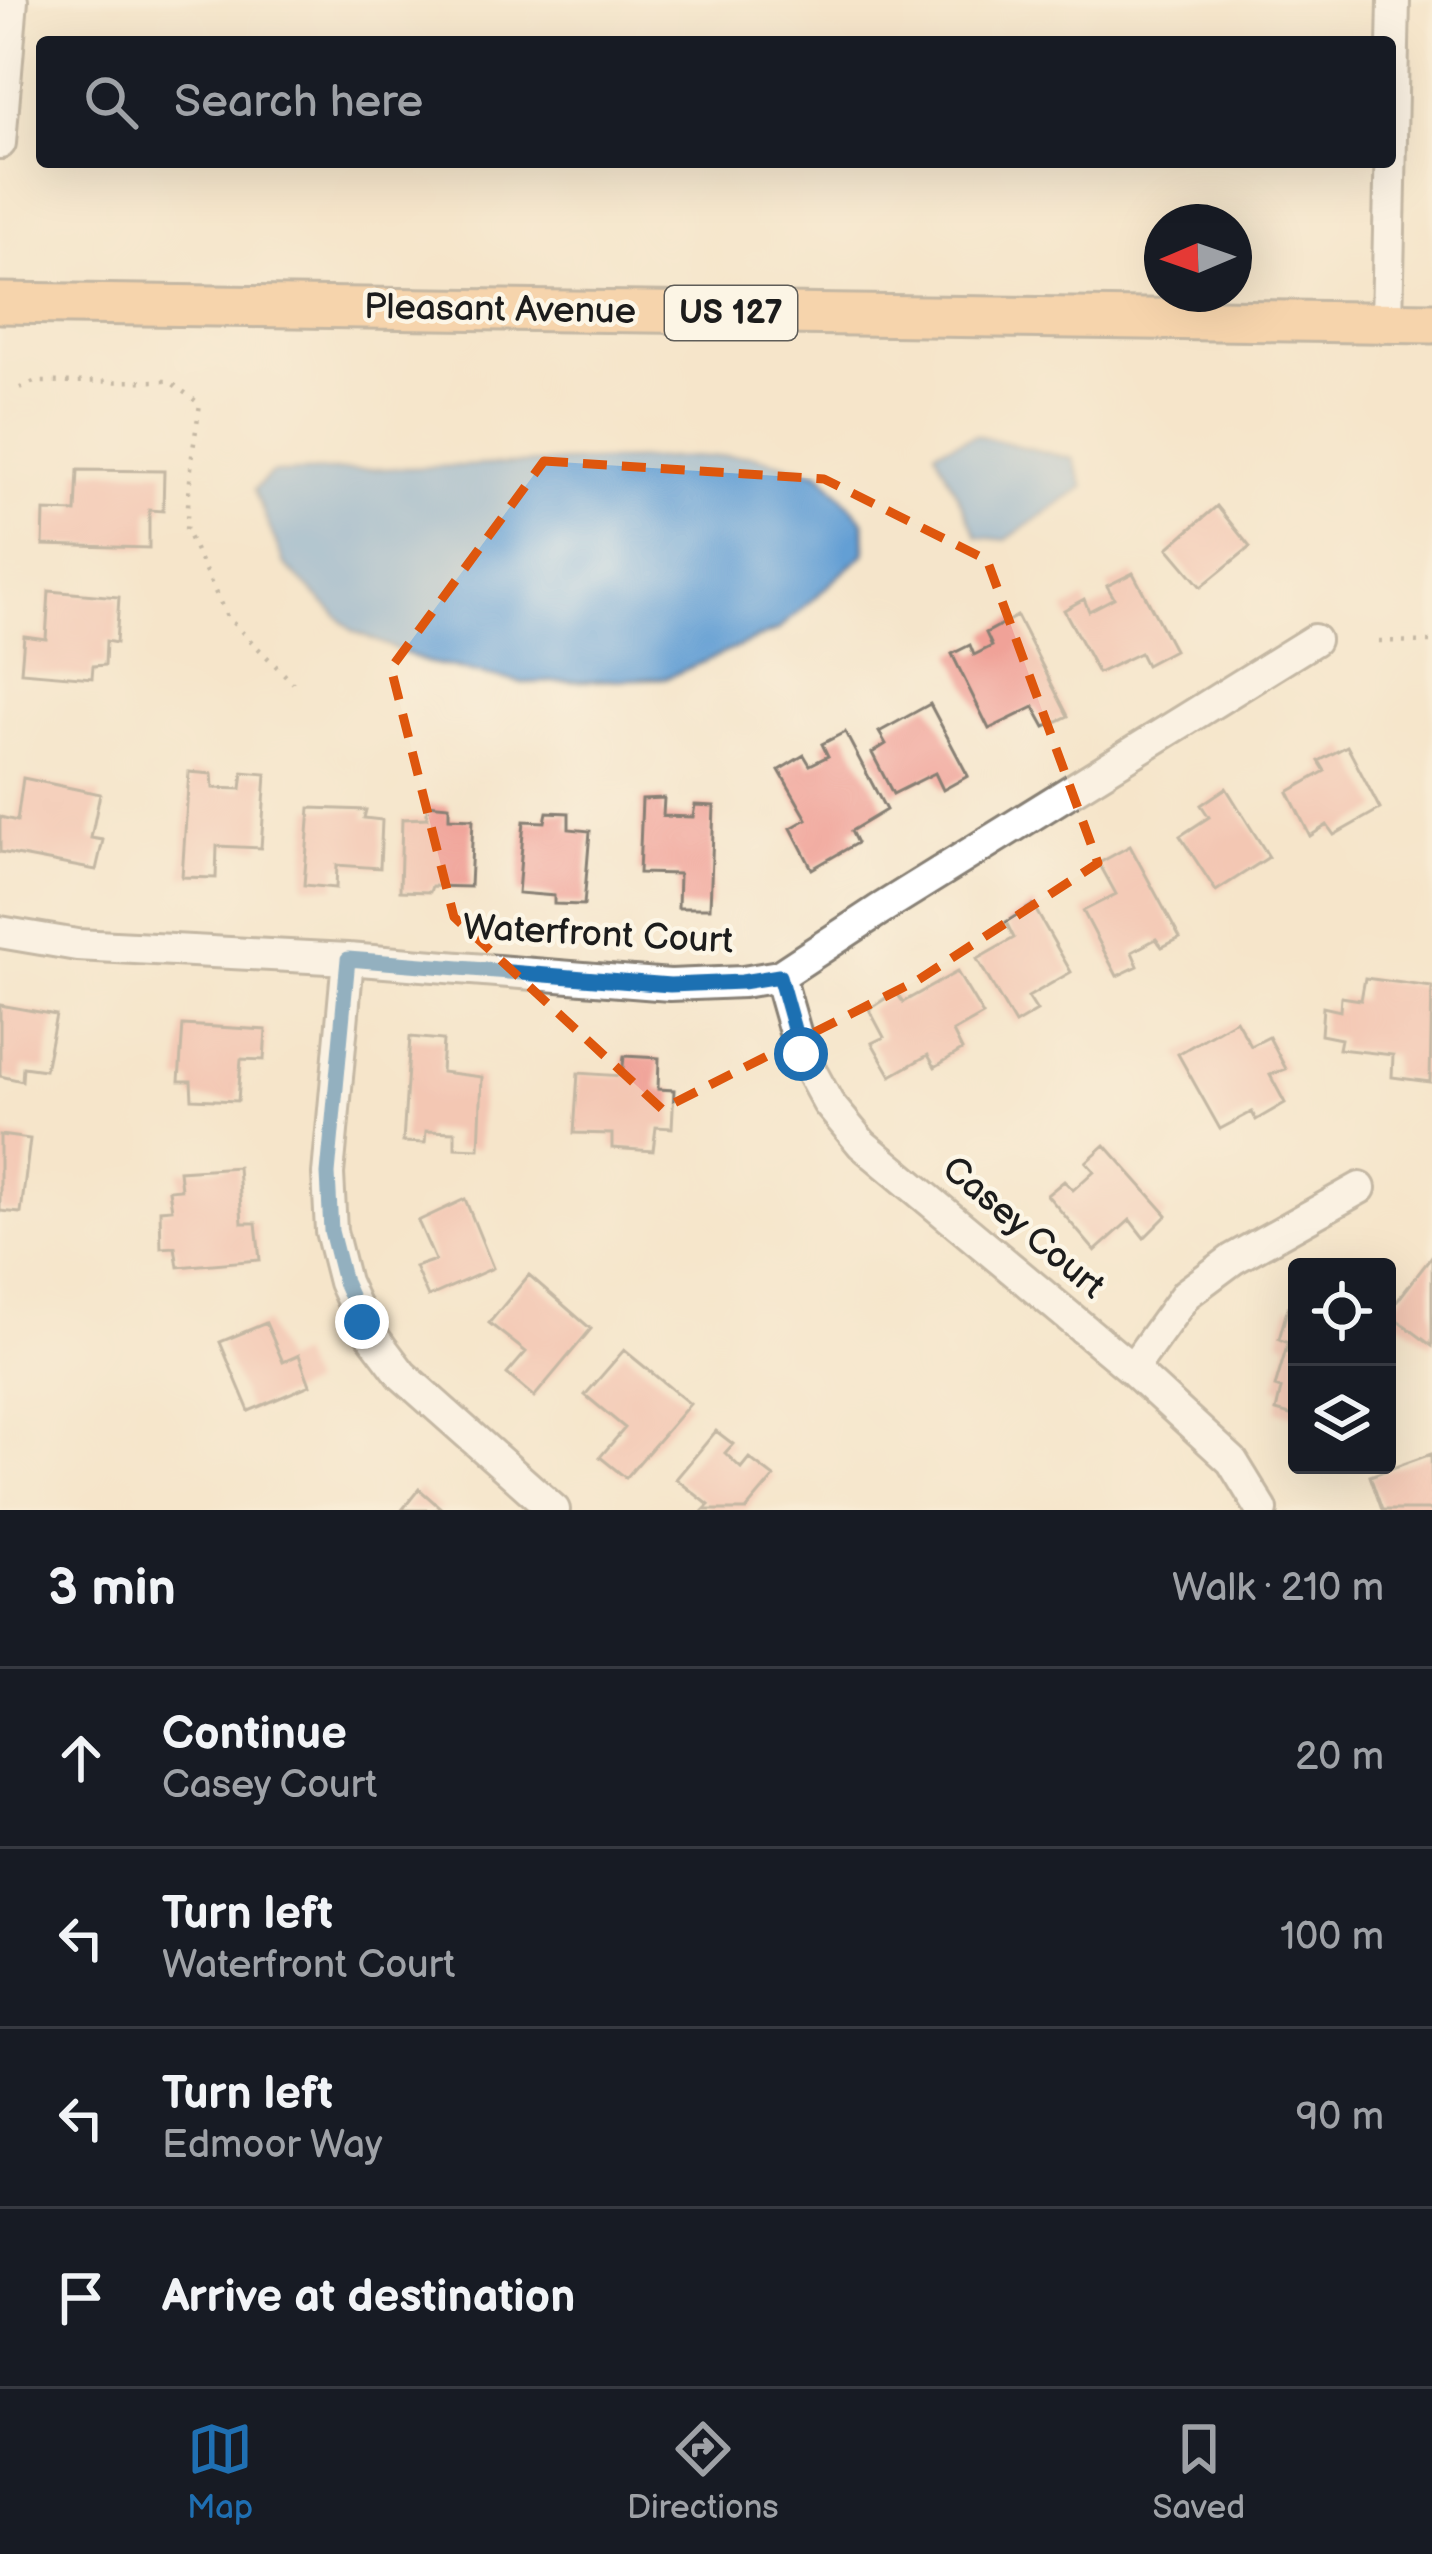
<!DOCTYPE html>
<meta charset="utf-8">
<style>
:root{--surface:#171b24;--page:#242831;--text:#f1f3f6;--muted:#9ea1a6;--line:#363941;--accent:#1f6fb2}
body{margin:0;font-family:"Balsamiq Sans",sans-serif;background:var(--page);color:var(--text)}
.controls{position:absolute;right:36px;bottom:36px;display:grid;overflow:hidden;border-radius:12px;box-shadow:0 12px 48px #0002}
.controls button{width:108px;height:108px;display:grid;place-items:center;padding:0;border:0;border-bottom:3px solid var(--line);background:var(--surface);color:var(--text);font:60px sans-serif}
.compass{position:absolute;left:1144px;top:204px;width:108px;height:108px;border-radius:50%;background:var(--surface);box-shadow:0 12px 48px #0002;rotate:268deg}
.stop{position:absolute;width:36px;height:36px;margin:-27px;border:9px solid #1f6fb2;border-radius:50%;background:#fff}
.stop.end{background:#1f6fb2;border-color:#fff;box-shadow:0 3px 12px #0008}
.list{margin:0;padding:0;list-style:none}
h2{display:flex;justify-content:space-between;align-items:center;height:156px;margin:0;padding:0 48px;font-size:51px}
h2 small{font-size:39px;font-weight:400;color:var(--muted)}
.list li{display:grid;grid-template-columns:78px 1fr auto;gap:36px;align-items:center;box-sizing:border-box;height:180px;padding:0 48px;border-top:3px solid var(--line)}
.list b{display:block;font-size:45px;white-space:nowrap}
.list p{margin:0;font-size:39px;white-space:nowrap;color:var(--muted)}
.list em{font-size:39px;font-style:normal;color:var(--muted)}
.icon{flex:none;width:66px;height:66px;fill:none;stroke:currentColor;stroke-width:2;stroke-linecap:round;stroke-linejoin:round}
.map{position:relative;flex:none;width:1432px;height:1510px;overflow:hidden}
.search{position:absolute;background:var(--surface);box-shadow:0 12px 48px #0002;left:36px;right:36px;top:36px;height:132px;display:flex;align-items:center;gap:30px;box-sizing:border-box;padding:0 42px;border-radius:12px;color:var(--muted);font-size:45px}
.sheet{height:876px;background:var(--surface)}
nav{display:flex;justify-content:space-around;align-items:center;box-sizing:border-box;height:168px;border-top:3px solid var(--line);background:var(--surface);font-size:33px;color:var(--muted)}
nav a{display:grid;justify-items:center;gap:6px}
nav .on{color:var(--accent)}
.map>svg:first-child{display:block}
</style>
<div class="map">
<svg width="1432" height="1510" viewBox="0 0 1432 1510">
<rect width="100%" height="100%" fill="#fcf5e5"/>
<filter id="ink" filterUnits="userSpaceOnUse"><feTurbulence type="fractalNoise" baseFrequency=".00833" numOctaves="2"/><feDisplacementMap in="SourceGraphic" scale="24" xChannelSelector="R" yChannelSelector="G"/><feConvolveMatrix kernelMatrix="1 2 1 2 8 2 1 2 1" color-interpolation-filters="sRGB"/></filter>
<filter id="wash" filterUnits="userSpaceOnUse"><feTurbulence type="fractalNoise" baseFrequency=".004" numOctaves="4" result="noise"/><feDisplacementMap in="SourceGraphic" scale="48" xChannelSelector="R" yChannelSelector="G"/><feGaussianBlur stdDeviation="2.7" result="paint"/><feColorMatrix in="noise" values="0 0 0 0 0 0 0 0 0 0 0 0 0 0 0 0 0 1.4 0 .05"/><feComposite in="paint" operator="in"/></filter>
<g filter="url(#wash)">
<rect width="100%" height="100%" fill="#f5e5cb"/>
<path fill="#649fd4" stroke="#405e78" stroke-width="3" d="M975,435l98,24 11,28 -78,53 -28,-3 -43,-87z
M750,455l70,17 44,49 1,32 -87,77 -112,48 -143,5 -97,-21 -73,-31 -68,-66 -31,-75 18,-17z"/>
<g id="blocks">
<path fill="#f0a298" d="M78,470l86,1 -1,40 -14,-1v38l-106,-3 1,-34 32,1z
M1217,506l33,41 -49,40 -33,-39z
M1133,573l41,77 -28,15 -6,-12 -42,20 -34,-63 20,-11 5,12 25,-13 -7,-12z
M49,591l70,6 -3,46 -10,-2 -1,24 -12,1 -1,12 -71,-6 3,-36 22,3z
M1017,616l51,100 -23,11 -11,-20 -45,22 -37,-75 18,-9 4,10 18,-9 -6,-13z
M930,704l38,72 -25,14 -8,-17 -42,21 -21,-41 14,-9 -7,-12z
M845,732l41,78 -35,21 6,12 -45,26 -21,-41 16,-9 -28,-49 25,-15 6,10 18,-9 -6,-12z
M1347,746l33,63 -46,26 -7,-10 -17,11 -22,-44 37,-21 -6,-10z
M189,772l23,2 1,14 28,1 2,-17 23,2 -5,74 -44,-2 -1,32 -34,-1z
M23,778l77,16 -9,44 12,2 -7,30 -96,-18v-35l17,4z
M1226,788l43,69 -53,34 -36,-55 29,-19 -8,-12z
M664,798l-1,18 30,1 2,-12 19,1 -4,102h-32l1,-34 -40,-1 3,-74z
M427,804l22,2v12l24,1 -3,68 -38,-1 -2,6 -30,-1 2,-72 25,-1z
M310,808l56,2 -2,8 18,2 -2,48 -43,-3 -1,23 -32,-3z
M547,812l22,1v16l21,2 -6,74 -30,-1v-8l-36,-3 6,-72 21,1z
M1130,846l50,92 -18,9 -6,-8 -24,13 6,14 -21,10 -34,-65 33,-17 -17,-31z
M1033,905l38,67 -43,25 9,14 -22,13 -38,-65 37,-21 -8,-16z
M957,972l26,43 -30,17 9,18 -27,17 -7,-12 -37,21 -19,-33 12,-6 -15,-28 27,-17 7,10z
M1365,978l67,9 -2,95 -38,-5 1,-22 -54,-6 2,-10 -20,-4 2,-28 17,4 1,-14 20,3z
M0,1005l56,10 -11,55 -22,-3 -1,14 -22,-5z
M1236,1020l15,26 18,-9 17,32 -16,6 15,28 -29,17 -4,-8 -32,17 -42,-75z
M183,1025l83,5 -2,30 -23,-1 -3,42 -46,-2 -1,-18h-12z
M410,1037l33,3 -2,32 41,5 -3,72 -24,-1v-16l-29,-1 -1,12 -22,-1z
M624,1056l35,2 -1,31 16,1 -2,38 -16,-1 -3,24 -41,-3v-14l-38,-1 4,-60 44,3z
M0,1135l30,4 -9,74 -21,-2z
M1105,1145l62,70 -23,23 -14,-18 -35,31 -48,-56 17,-14 9,9 21,-19 -8,-9z
M238,1167l4,56h14l4,37 -82,7 -3,-20 -14,1 -1,-38 12,-1 -3,-19 12,-1 -2,-18z
M465,1199l28,69 -65,29 -13,-30 20,-7 -17,-39z
M1432,1256v90l-44,-33z
M529,1275l62,54 -57,68 -27,-23 19,-22 -37,-29z
M1288,1307l9,2v108l-21,-6 5,-22 -6,-2 13,-44 -9,-4z
M266,1323l17,39 16,-7 11,30 -61,26 -29,-69z
M624,1350l66,54 -64,74 -26,-21 25,-29 -40,-33z
M716,1431l17,13 -8,9 16,15 8,-10 25,19 -28,33h-42l5,-5 -33,-26z
M1431,1454l1,56h-50l-12,-34z
M419,1489l24,21h-41z"/>
</g>
</g>
<g filter="url(#ink)">
<use href="#blocks" fill-opacity="0" stroke="#888074" stroke-width="3"/>
<g fill="none" stroke-linecap="round" stroke-linejoin="round">
<defs>
<path id="minor" d="M0,143l12,-143
M1387,322l7,-322
M0,932l77,13 271,14 322,26 73,-3 36,-6 100,-66 435,-270
M348,959l-20,215 3,57 13,51 18,40 40,53 152,135
M779,976l22,77 27,50 34,41 270,225 100,92 30,49
M1132,1369l54,-75 47,-35 127,-71"/>
<path id="major" d="M0,303l1432,20"/>
</defs>
<use href="#minor" stroke="#888074" stroke-width="36"/>
<use href="#major" stroke="#888074" stroke-width="45"/>
<path stroke="#888074" stroke-width="4.5" stroke-dasharray="3 9" stroke-linecap="butt" d="M20,388l14,-6 135,-1 31,23 -8,52 -6,74 41,87 66,66
M1379,641l53,1"/>
<use href="#minor" stroke="#fff" stroke-width="30"/>
<use href="#major" stroke="#f6be87" stroke-width="39"/>
</g>
</g>
<g fill="none" stroke-linecap="round" stroke-linejoin="round" filter="url(#ink)">
<path stroke="#1f6fb2" stroke-width="15" d="M362,1322l-18,-40 -13,-51 -3,-57 20,-215 322,26 72,-3 37,-6 22,78"/>
</g>
<path d="M0 0H1432V1510H0ZM544,461l280,18 163,81 111,303 -180,117 -256,129 -208,-192 -63,-249z" fill="#f5e5cb" fill-opacity=".55" fill-rule="evenodd"/>
<path fill="none" stroke="#de560d" stroke-width="9" stroke-dasharray="24 15" stroke-linejoin="round" d="M544,461l280,18 163,81 111,303 -180,117 -256,129 -208,-192 -63,-249z"/>
<g text-anchor="middle" dominant-baseline="central" stroke-width="9" stroke-linejoin="round" paint-order="stroke">
<rect fill="#fcf5e5" stroke="#5f5d58" stroke-width="3" x="665" y="286" width="132" height="54" rx="9"/>
<g font-size="33" font-weight="bold" fill="#1c1c1c">
<text x="731" y="313">US 127</text>
</g>
<g font-size="36" fill="#1c1c1c" stroke="#fcf5e5">
<text transform="translate(500 310) rotate(1)">Pleasant Avenue</text>
<text transform="translate(598 935) rotate(3)">Waterfront Court</text>
<text transform="translate(1023 1228) rotate(40)">Casey Court</text>
</g>
</g>
</svg>
<div class="controls">
<button><svg class="icon" aria-label="locate" viewBox="0 0 24 24"><circle cx="12" cy="12" r="6"/><path d="M12 2v4M12 18v4M2 12h4M18 12h4"/></svg></button>
<button><svg class="icon" aria-label="layers" viewBox="0 0 24 24"><path d="M12 4l9 5-9 5-9-5zM3 14l9 5 9-5"/></svg></button>
</div>
<svg class="compass" viewBox="-18 -18 36 36"><path d="M0-13l5 13h-10z" fill="#e53935"/><path d="M0 13l5-13h-10z" fill="#9ea1a6"/></svg>
<div class="stop" style="left:801px;top:1054px"></div>
<div class="stop end" style="left:362px;top:1322px"></div>
<div class="search"><svg class="icon" aria-label="search" viewBox="0 0 24 24"><circle cx="10" cy="10" r="6"/><path d="M15 15l6 6"/></svg>Search here</div>
</div>
<section class="sheet">
<h2>3 min<small>Walk · 210 m</small></h2>
<ul class="list">
<li><svg class="icon" aria-label="ahead" viewBox="0 0 24 24"><path d="M12 20V5M6 11l6-6 6 6"/></svg><div><b>Continue</b><p>Casey Court</p></div><em>20 m</em></li>
<li><svg class="icon" aria-label="left" viewBox="0 0 24 24"><path d="M17 20v-9H6M10 6l-5 5 5 5"/></svg><div><b>Turn left</b><p>Waterfront Court</p></div><em>100 m</em></li>
<li><svg class="icon" aria-label="left" viewBox="0 0 24 24"><path d="M17 20v-9H6M10 6l-5 5 5 5"/></svg><div><b>Turn left</b><p>Edmoor Way</p></div><em>90 m</em></li>
<li><svg class="icon" aria-label="arrive" viewBox="0 0 24 24"><path d="M6 21V4h12l-3 4 3 4H6"/></svg><div><b>Arrive at destination</b></div></li>
</ul>
</section>
<nav>
<a class="on"><svg class="icon" aria-label="map" viewBox="0 0 24 24"><path d="M3 6l6-2 6 2 6-2v14l-6 2-6-2-6 2zM9 4v14M15 6v14"/></svg>Map</a>
<a><svg class="icon" aria-label="directions" viewBox="0 0 24 24"><path d="M12 3l9 9-9 9-9-9zM9 14v-3h6M13 9l2 2-2 2"/></svg>Directions</a>
<a><svg class="icon" aria-label="saved" viewBox="0 0 24 24"><path d="M7 4h10v16l-5-4-5 4z"/></svg>Saved</a>
</nav>
